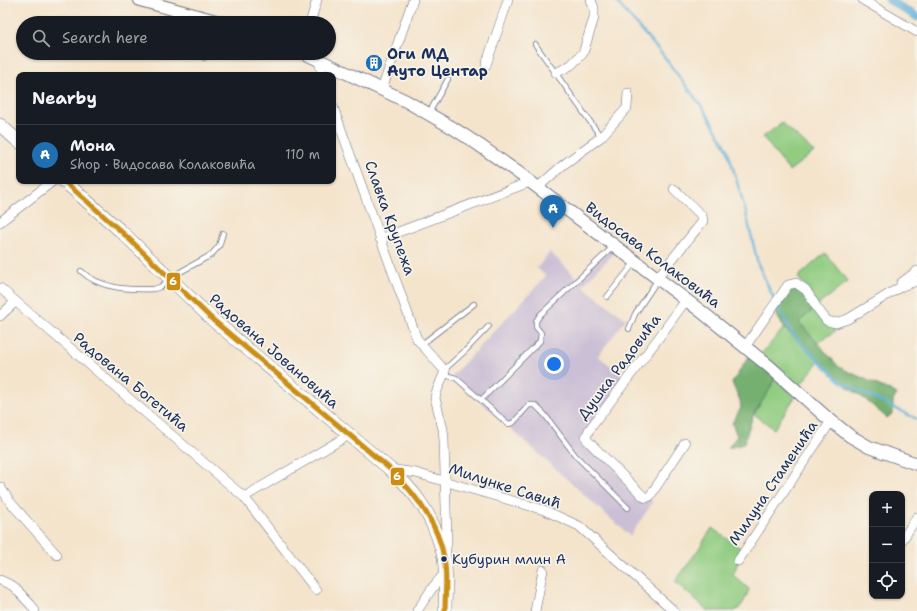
<!DOCTYPE html>
<meta charset="utf-8">
<style>
:root{--surface:#171b24;--page:#242831;--text:#f1f3f6;--muted:#9ea1a6;--line:#363941;--accent:#1f6fb2}
body{margin:0;font-family:"Shantell Sans",sans-serif;background:var(--page);color:var(--text)}
.controls{position:absolute;right:12px;bottom:12px;display:grid;overflow:hidden;border-radius:8px;box-shadow:0 1px 3px #0004}
.controls button{width:36px;height:36px;display:grid;place-items:center;padding:0;border:0;border-bottom:1px solid var(--line);background:var(--surface);color:var(--text);font:20px sans-serif}
.you{position:absolute;left:554px;top:364px;width:14px;height:14px;margin:-10px;border:3px solid #fff;border-radius:50%;background:#1a73e8;box-shadow:0 0 0 6px #1a73e833}
.badge{display:grid;place-items:center;width:26px;height:26px;border-radius:50%;background:var(--accent);color:#fff;font-size:13px;font-weight:700}
.pin{position:absolute;translate:-50% -33px;filter:drop-shadow(0 1px 2px #0008)}
.pin::after{content:'';position:absolute;top:21px;width:14px;height:12px;background:inherit;clip-path:polygon(0 0,100% 0,50% 100%)}
.list{margin:0;padding:0;list-style:none}
h2{display:flex;justify-content:space-between;align-items:center;height:52px;margin:0;padding:0 16px;font-size:17px}
h2 small{font-size:13px;font-weight:400;color:var(--muted)}
.list li{display:grid;grid-template-columns:26px 1fr auto;gap:12px;align-items:center;box-sizing:border-box;height:60px;padding:0 16px;border-top:1px solid var(--line)}
.list b{display:block;font-size:15px;white-space:nowrap}
.list p{margin:0;font-size:13px;white-space:nowrap;color:var(--muted)}
.list em{font-size:13px;font-style:normal;color:var(--muted)}
.icon{flex:none;width:22px;height:22px;fill:none;stroke:currentColor;stroke-width:2;stroke-linecap:round;stroke-linejoin:round}
.map{position:relative;flex:none;width:917px;height:611px;overflow:hidden}
.search{position:absolute;background:var(--surface);box-shadow:0 1px 3px #0004;left:16px;top:16px;width:320px;height:44px;display:flex;align-items:center;gap:10px;box-sizing:border-box;padding:0 14px;border-radius:22px;color:var(--muted);font-size:15px}
.panel{position:absolute;background:var(--surface);box-shadow:0 1px 3px #0004;left:16px;top:72px;width:320px;height:112px;border-radius:8px}
.map>svg:first-child{display:block}
</style>
<div class="map">
<svg width="917" height="611" viewBox="0 0 917 611">
<rect width="100%" height="100%" fill="#f7f3e8"/>
<filter id="ink" filterUnits="userSpaceOnUse"><feTurbulence type="fractalNoise" baseFrequency=".025" numOctaves="2"/><feDisplacementMap in="SourceGraphic" scale="8" xChannelSelector="R" yChannelSelector="G"/><feConvolveMatrix kernelMatrix="1 2 1 2 8 2 1 2 1" color-interpolation-filters="sRGB"/></filter>
<filter id="wash" filterUnits="userSpaceOnUse"><feTurbulence type="fractalNoise" baseFrequency=".012" numOctaves="4" result="noise"/><feDisplacementMap in="SourceGraphic" scale="16" xChannelSelector="R" yChannelSelector="G"/><feGaussianBlur stdDeviation="0.9" result="paint"/><feColorMatrix in="noise" values="0 0 0 0 0 0 0 0 0 0 0 0 0 0 0 0 0 1.4 0 .05"/><feComposite in="paint" operator="in"/></filter>
<g filter="url(#wash)">
<rect width="100%" height="100%" fill="#f4e4cc"/>
<path fill="#cbbfd5" d="M608,246l7,6 -33,34 44,33 -28,37 30,23 -41,61 56,56h7l2,7 -22,33 -178,-160 94,-100 -9,-8 13,-16 27,26z"/>
<path fill="#91cc81" stroke="#567e70" d="M782,123l32,29 -25,19 -26,-34z
M825,253l23,29 -30,23 -20,-28z
M814,309l13,14 22,-1 -32,21 -18,-21z
M784,328l35,33 -20,26 -38,-33z
M775,378l20,19 -21,32 -20,-15z
M712,528l31,22 -10,25 16,14c-2,7 -7,19 -14,22 -6,0 -20,0 -27,0l-33,-29 23,-32z"/>
<path fill="#74b06f" stroke="#487066" d="M797,287l7,5 10,17 -15,13 40,45 58,27 -4,7v12l-6,5 -21,-18 -25,-18 -58,-56 -9,-16 17,-22z
M749,356l26,22c-4,13 -14,23 -21,36 -4,9 -7,20 -10,30l-16,4 9,-12 -5,-13 9,-15 -1,-8 -8,-17z"/>
<g fill="none" stroke-linecap="round" stroke-linejoin="round">
<path stroke="#61b0db" stroke-width="2.5" d="M615,0l47,54 43,57 22,37 18,61 13,55 16,35
M777,305l16,30 48,47 76,37"/>
<path stroke="#61b0db" stroke-width="8" d="M889,0l28,17"/>
</g>
</g>
<g filter="url(#ink)">
<g fill="none" stroke-linecap="round" stroke-linejoin="round">
<defs>
<path id="service" d="M535,44l66,93
M204,58l4,-5
M429,113l19,-34
M81,271c19,18 48,19 73,18l6,-2 22,-16 29,-16 8,-9 4,-13
M607,297l28,-35
M629,329l6,-15 23,-35
M422,344l52,-40
M445,369l21,-19 23,-24
M445,375l11,3 52,46 5,-1 16,-18h6l10,10 30,40 53,53
M481,400l59,-59 1,-8 -5,-6v-6l4,-6 74,-69"/>
<path id="minor" d="M863,0l54,32
M310,23l7,-23
M319,60l3,15
M486,65l22,-65
M556,73l15,-8 12,-12 11,-35v-10l-3,-8
M382,89l31,-89
M333,107l84,232 28,32 -9,22 -1,5 8,31 1,11 3,101 -2,14
M537,188l26,-23 38,-28 8,-9 18,-20 1,-15
M0,222l53,-41
M380,239l150,-57
M657,278l46,-57 -1,-5 -28,-27
M901,283l16,-12
M0,288l244,209 72,93
M0,316l15,-14
M745,347l43,-62 8,-2 10,7 11,18 10,13 9,2 12,-4 54,-33 15,-5
M685,443l-35,53 -4,2 -3,-2 -56,-56 -1,-3 3,-7 71,-94 26,-36
M390,469l26,4 128,37 35,16 95,85
M0,487l11,16 46,52
M244,497l105,-62
M903,539l14,-22
M738,561l93,-140
M0,580l13,6 18,19 4,6
M417,611l16,-24 12,-14
M535,611l8,-41"/>
<path id="tertiary" d="M140,0l83,23
M304,53l102,48 47,27 26,17 41,29 182,138 68,55 55,49 25,20 19,11 48,17"/>
<path id="secondary" d="M0,125l19,17
M64,181l60,53 89,86 177,149c23,21 37,39 48,68 2,7 5,14 6,21 3,17 1,36 1,53"/>
</defs>
<use href="#service" stroke="#676e84" stroke-width="6"/>
<use href="#minor" stroke="#676e84" stroke-width="10"/>
<use href="#tertiary" stroke="#676e84" stroke-width="14"/>
<use href="#secondary" stroke="#676e84" stroke-width="14"/>
<use href="#service" stroke="#fff" stroke-width="4.5"/>
<use href="#minor" stroke="#fff" stroke-width="9"/>
<use href="#tertiary" stroke="#fff" stroke-width="12"/>
<use href="#secondary" stroke="#fff" stroke-width="13"/>
<defs>
<path id="bus-1" d="M64,181l60,53 89,86 177,149c27,26 51,58 55,96 2,15 0,31 0,46"/>
</defs>
<use href="#bus-1" stroke="#f7f3e8" stroke-width="8"/>
<use href="#bus-1" stroke="#cb8e13" stroke-width="5"/>
</g>
</g>
<defs>
<symbol id="building-disc" viewBox="-11 -11 22 22"><circle r="9.5" fill="#1f6fb2" stroke="#f7f3e8"/><path d="M-4-6H4V6H1V3H-1V6H-4ZM-2.5-4.3h1.7v1.8h-1.7ZM.8-4.3h1.7v1.8H.8ZM-2.5-1h1.7V.8h-1.7ZM.8-1h1.7V.8H.8Z" fill="#fff"/></symbol>
</defs>
<g fill-rule="evenodd">
<use href="#building-disc" x="364" y="53" width="20" height="20"/>
</g>
<circle fill="#1b2f5e" stroke="#f7f3e8" stroke-width="1.5" cx="444" cy="559" r="3.5"/>
<g text-anchor="middle" dominant-baseline="central" stroke-width="3.5" stroke-linejoin="round" paint-order="stroke">
<g font-size="14" fill="#1b2f5e" stroke="#f7f3e8" text-anchor="start">
<text x="452" y="559">Кубурин млин А</text>
</g>
<g font-size="15" font-weight="bold" fill="#1b2f5e" stroke="#f7f3e8" text-anchor="start">
<text x="387" y="54">Оги МД<tspan x="387" dy="17">Ауто Центар</tspan></text>
</g>
<g font-size="15" fill="#1b2f5e" stroke="#f7f3e8">
<text transform="translate(390 218) rotate(70)">Славка Крупежа</text>
<text transform="translate(653 255) rotate(37)">Видосава Колаковића</text>
<text transform="translate(274 351) rotate(41)">Радована Јовановића</text>
<text transform="translate(619 367) rotate(-53)">Душка Радовића</text>
<text transform="translate(131 382) rotate(40)">Радована Богетића</text>
<text transform="translate(773 483) rotate(-56)">Милуна Стаменића</text>
<text transform="translate(505 486) rotate(18)">Милунке Савић</text>
</g>
</g>
<g stroke="#f7f3e8" stroke-width="1.5">
<rect x="166" y="272" width="15" height="19" rx="4" fill="#cb8e13"/>
<rect x="390" y="467" width="15" height="19" rx="4" fill="#cb8e13"/>
</g>
<g font-size="11" text-anchor="middle" font-weight="bold" fill="#fff">
<text x="173" y="285">6</text>
<text x="397" y="480">6</text>
</g>
</svg>
<div class="controls">
<button>+</button>
<button>−</button>
<button><svg class="icon" aria-label="locate" viewBox="0 0 24 24"><circle cx="12" cy="12" r="6"/><path d="M12 2v4M12 18v4M2 12h4M18 12h4"/></svg></button>
</div>
<div class="you"></div>
<div class="pin badge" style="left:553px;top:228px">A</div>
<div class="search"><svg class="icon" aria-label="search" viewBox="0 0 24 24"><circle cx="10" cy="10" r="6"/><path d="M15 15l6 6"/></svg>Search here</div>
<section class="panel">
<h2>Nearby<small></small></h2>
<ul class="list">
<li><span class="badge">A</span><div><b>Мона</b><p>Shop · Видосава Колаковића</p></div><em>110 m</em></li>
</ul>
</section>
</div>
